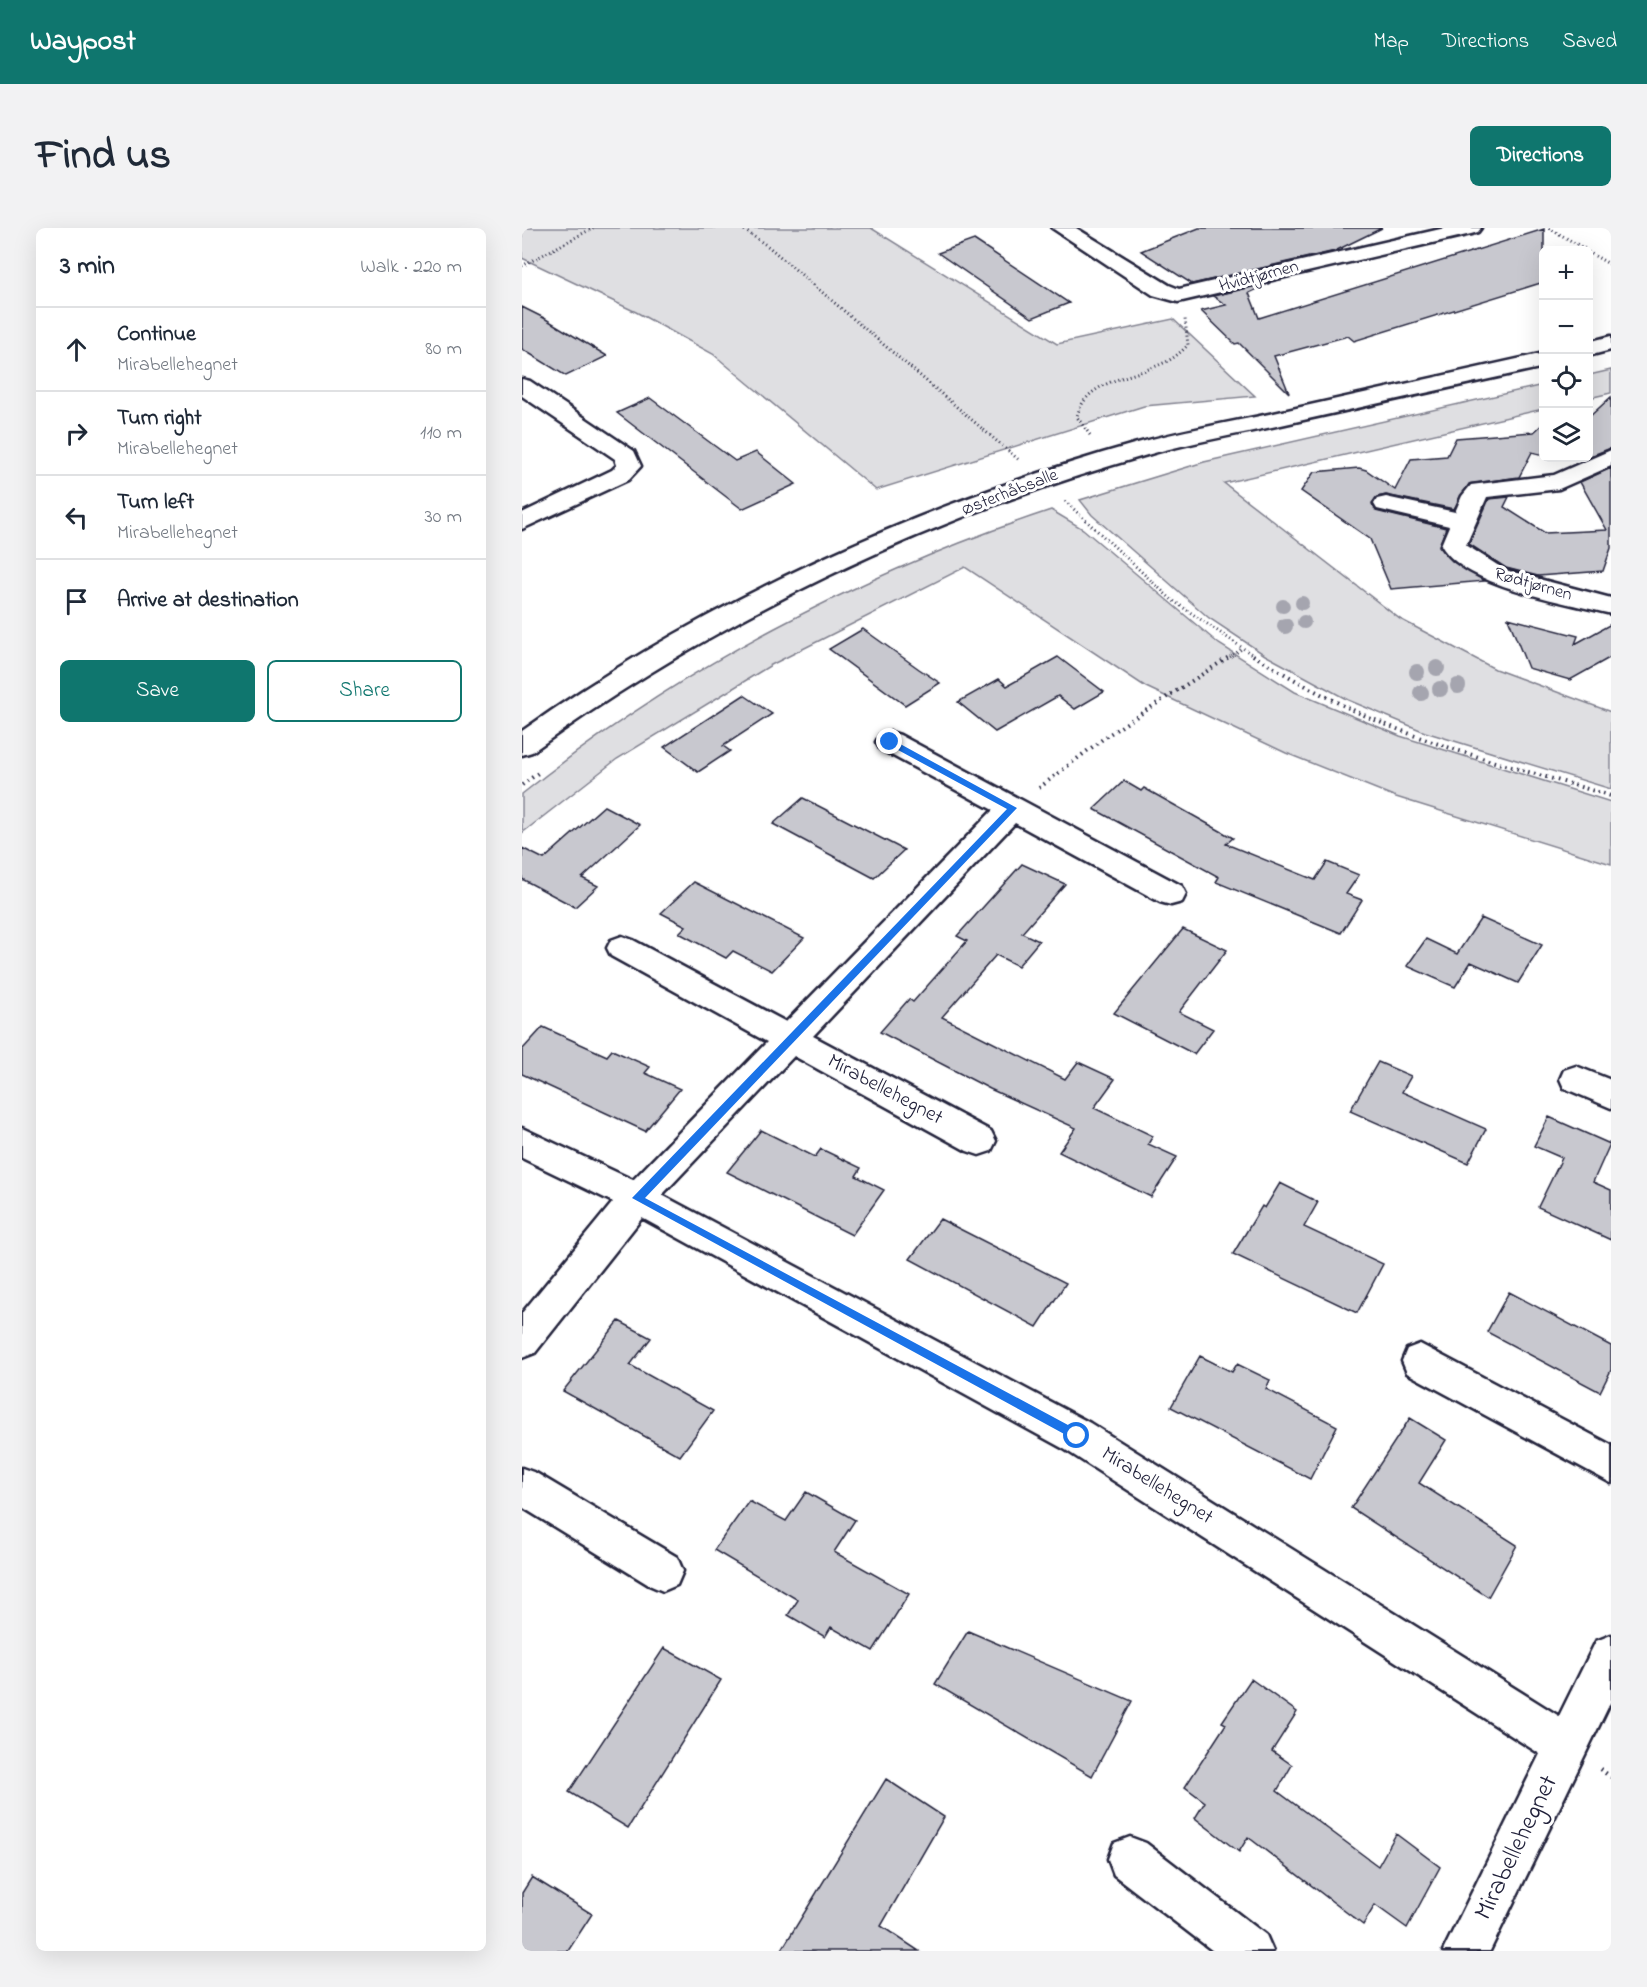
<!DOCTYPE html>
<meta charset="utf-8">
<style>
:root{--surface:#fff;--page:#f2f2f3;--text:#1f2937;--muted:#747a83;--line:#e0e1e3;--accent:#0f766e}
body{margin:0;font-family:"Indie Flower",sans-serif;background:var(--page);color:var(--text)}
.controls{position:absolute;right:18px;top:18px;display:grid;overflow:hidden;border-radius:9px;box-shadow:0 6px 24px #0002}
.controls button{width:54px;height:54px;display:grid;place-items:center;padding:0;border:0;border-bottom:2px solid var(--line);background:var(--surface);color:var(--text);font:30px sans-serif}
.stop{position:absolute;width:18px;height:18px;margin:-14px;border:4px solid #1a73e8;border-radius:50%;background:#fff}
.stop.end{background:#1a73e8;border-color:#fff;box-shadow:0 2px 6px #0008}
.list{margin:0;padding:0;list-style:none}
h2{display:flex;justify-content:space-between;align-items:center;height:78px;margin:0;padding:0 24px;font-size:26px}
h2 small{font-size:20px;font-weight:400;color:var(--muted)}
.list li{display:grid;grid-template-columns:39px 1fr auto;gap:18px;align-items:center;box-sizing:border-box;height:84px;padding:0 24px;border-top:2px solid var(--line)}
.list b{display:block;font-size:22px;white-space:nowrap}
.list p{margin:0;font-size:20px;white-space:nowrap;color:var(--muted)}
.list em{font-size:20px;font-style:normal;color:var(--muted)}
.actions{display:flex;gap:12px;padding:18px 24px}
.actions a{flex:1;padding:14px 0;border:2px solid var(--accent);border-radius:9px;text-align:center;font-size:21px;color:var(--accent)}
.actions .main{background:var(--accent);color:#fff}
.icon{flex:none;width:33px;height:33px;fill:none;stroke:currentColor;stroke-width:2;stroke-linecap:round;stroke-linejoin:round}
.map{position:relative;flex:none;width:1089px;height:1723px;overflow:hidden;border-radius:9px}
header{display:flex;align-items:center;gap:36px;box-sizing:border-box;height:84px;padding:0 30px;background:var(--accent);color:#fff}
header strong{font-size:28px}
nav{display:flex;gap:33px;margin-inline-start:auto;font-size:21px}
.intro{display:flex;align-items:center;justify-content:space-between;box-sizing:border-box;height:144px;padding:0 36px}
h1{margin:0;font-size:42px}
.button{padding:15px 27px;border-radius:9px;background:var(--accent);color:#fff;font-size:21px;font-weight:700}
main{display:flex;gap:36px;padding:0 36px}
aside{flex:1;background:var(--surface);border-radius:9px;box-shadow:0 6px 24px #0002}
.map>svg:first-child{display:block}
</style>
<header>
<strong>Waypost</strong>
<nav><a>Map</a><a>Directions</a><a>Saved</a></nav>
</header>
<div class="intro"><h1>Find us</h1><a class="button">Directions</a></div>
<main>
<aside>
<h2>3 min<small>Walk · 220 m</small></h2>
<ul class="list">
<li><svg class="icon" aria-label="ahead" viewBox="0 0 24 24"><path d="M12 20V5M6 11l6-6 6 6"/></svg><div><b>Continue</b><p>Mirabellehegnet</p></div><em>80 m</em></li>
<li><svg class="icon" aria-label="right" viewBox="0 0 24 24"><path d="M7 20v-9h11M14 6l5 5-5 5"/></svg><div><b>Turn right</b><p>Mirabellehegnet</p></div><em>110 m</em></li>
<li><svg class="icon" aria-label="left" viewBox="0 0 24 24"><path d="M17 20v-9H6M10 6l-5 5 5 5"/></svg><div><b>Turn left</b><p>Mirabellehegnet</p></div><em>30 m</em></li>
<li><svg class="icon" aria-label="arrive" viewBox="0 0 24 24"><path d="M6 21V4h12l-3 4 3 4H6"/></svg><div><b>Arrive at destination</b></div></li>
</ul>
<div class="actions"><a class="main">Save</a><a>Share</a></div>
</aside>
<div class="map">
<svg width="1089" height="1723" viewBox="0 0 1089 1723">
<rect width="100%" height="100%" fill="#fff"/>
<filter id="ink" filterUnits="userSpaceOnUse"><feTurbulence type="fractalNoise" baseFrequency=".0167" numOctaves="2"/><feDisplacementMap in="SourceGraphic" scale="12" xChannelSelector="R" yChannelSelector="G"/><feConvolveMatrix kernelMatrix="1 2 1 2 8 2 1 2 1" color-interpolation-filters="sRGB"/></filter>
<g filter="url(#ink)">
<path fill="#dfdfe2" stroke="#80808e" stroke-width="1.5" d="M0,0h349l186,116 116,-25 82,77 -111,10 -268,84 -163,-136 -77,-42 -114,-54z
M1089,142v23l-22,5v-23z
M1021,157v24l-319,74 176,136 95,50 116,43v77l-186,-57 -77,-32 -83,-45 -56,-37 -117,-103 -12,-15 124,-38z
M529,282l32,19 136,115 76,48 105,44 211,66v62l-215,-67 -110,-44 -140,-66 -181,-120 -194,98 -154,94 -95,74v-39c156,-125 339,-221 529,-284z"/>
<path fill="#c8c8cf" stroke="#22223b" stroke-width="1.5" d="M677,0h183l-47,23 -143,33 -51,-33z
M1022,1v53l-190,59 -6,-5 -74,20 15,37 -50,-50 -4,1 -34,-33 25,-6 -13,-9 57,-13 -21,10 10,25z
M452,12l95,63 -37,15 -94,-65z
M0,79l22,11 63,38 -41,20 -44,-27z
M1089,169v51l-23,9v-39z
M128,170l85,63 21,-9 40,32 -54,25 -125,-96z
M1022,195v32l-12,-3 -13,25 -50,7 -15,25 -68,-14 -9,2 -5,6 4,8 70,17 -7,18 13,15 33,20 -94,8 -21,-50 -69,-48 13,-19 45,-4 7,2 29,20 16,-31 36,-3 9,-18 78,-6z
M1089,240v80l-8,23 -65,5 -32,-8 -37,-24 20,-45 20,-2 -5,10 41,26 62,-3 -27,-48z
M986,390l70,18 -3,8 36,-20v33l-41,23 -42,-12z
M341,401l56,40 21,14 -35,22 -76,-56z
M536,429l46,35 -29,17 -17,-13 -63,36 -37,-30 41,-23 8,7z
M222,467l28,19 -49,32 7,5 -32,21 -34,-25z
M602,553l17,10 3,-3 89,50 -7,6 89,36 12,-18 32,13 -13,19 16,6 -21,33 -125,-51 3,-5 -125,-68z
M281,570l101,52 -30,28 -101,-54z
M82,578l36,19 -58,53 16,8 -23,21 -53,-28v-31l22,11z
M500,636l43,20 -43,49 17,8 -21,25 -22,-11 -54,62 123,62 13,-17 37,17 -21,29 59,28 -5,8 29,13 -26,40 -92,-45 17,-24 -86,-39 -110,-57 29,-33 4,3 54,-61 -10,-5z
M172,654l110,56 -32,33 -39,-20 -7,7 -47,-25 7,-7 -25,-13z
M959,690l61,27 -24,38 -47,-21 -16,25 -48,-21 19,-27 31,15z
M661,701l44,21 -48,62 34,17 -19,25 -80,-41z
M21,799l64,29 5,-6 38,17 -5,6 35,16 -35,42 -123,-57v-24z
M856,834l33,14 -9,16 84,37 -18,34 -118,-52z
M1027,889l61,27 -17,38 18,8v50l-73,-33 24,-49 -28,-12z
M239,902l54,27 6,-8 40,19 -5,8 28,14 -32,45 -125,-63z
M758,955l38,19 -14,25 79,37 -26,49 -124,-59 29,-48 3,2z
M418,991l126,64 -29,44 -127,-68z
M987,1064l102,54v24l-11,22 -113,-60z
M97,1093l32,17 -21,27 83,46 -33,45 -117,-65z
M678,1128l32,16 5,-8 33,16 -4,9 71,37 -27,53 -139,-72z
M888,1190l36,22 -27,43 98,62 -29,52 -137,-89z
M284,1264l49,28 -21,32 75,42 -36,57 -42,-24 -6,10 -37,-22 10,-15 -84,-50 35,-49 37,20z
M446,1403l164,70 -40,75 -157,-92z
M142,1420l57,32 -93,148 -59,-36z
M729,1451l46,33 -25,39 20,14 -15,26 101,75 18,-32 44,33 -33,61 -32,-23 -12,20 -115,-88 -9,15 -44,-34 10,-16 -20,-15 41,-63 -4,-2z
M364,1551l58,38 -63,109 38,25h-138z
M10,1649l60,37 -24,37h-46v-58z"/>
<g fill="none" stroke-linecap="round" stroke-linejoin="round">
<defs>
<path id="street" d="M530,0h24l93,57 10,4 266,-61h36l-3,4 -7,2 -293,68 -25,-7z
M0,151l8,2 104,70 7,15 -13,14 -106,49v-16l90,-43 5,-5 -2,-6 -93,-63z
M1089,222v16l-52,23 -72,8 -21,48 39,25 106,28v16c-46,-12 -146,-27 -170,-69l8,-19 -72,-17 -3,-5 3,-5 9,-2 69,15 7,-16 9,-11 83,-10z
M368,504l10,3 282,151 4,8 -4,8 -11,3 -11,-3 -145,-79 -202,213 178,95 5,10 -5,10 -12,4 -12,-4 -173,-95 -132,139 428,228 469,293 37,-75 15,-6v66l-121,250h-47l97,-197 -476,-305 -422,-231 -107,135 -13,5v-45l91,-111 -91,-44v-30l111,52 134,-138 -156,-86 -4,-8 4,-8 11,-4 11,4 153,82 207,-212 -113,-61 -4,-7 4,-7z
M1054,838l35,14v28l-47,-20 -4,-9 4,-9z
M898,1116l191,101v38l-204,-110 -5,-12 5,-12z
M0,1240l14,5 141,84 6,14 -6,14 -14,6 -14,-6 -127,-78z
M608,1609l16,6 120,92 7,16h-60l-99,-76 -6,-16 6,-16z"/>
<path id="secondary" d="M1089,108v14l-23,6v-14z
M1022,125v14c-88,19 -176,38 -263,58 -45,10 -90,17 -134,30 -219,62 -430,163 -615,297l-10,3v-24c184,-130 395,-226 612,-287 45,-13 93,-21 140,-31 90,-20 180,-40 270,-60z"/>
</defs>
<use href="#street" stroke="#22223b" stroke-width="5"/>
<use href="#secondary" stroke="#22223b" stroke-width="5"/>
<path stroke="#22223b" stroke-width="3" stroke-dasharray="1 3" stroke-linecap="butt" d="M219,0l28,19 250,213
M1027,0l38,22
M1066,24l23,13
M0,38l71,-38
M568,207l-13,-18c8,-37 55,-39 84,-53 11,-4 19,-11 27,-19l-3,-26
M543,273l107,99 84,57
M708,429l13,-9"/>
<path stroke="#22223b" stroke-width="4" stroke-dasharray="1.5 4.5" stroke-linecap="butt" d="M731,427c44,27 91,53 139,72 71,28 146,47 219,69
M0,557l16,-12
M517,560l69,-53 124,-80"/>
<path stroke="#22223b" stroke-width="4.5" stroke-dasharray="1.5 5" stroke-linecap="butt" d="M1078,1541l11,8"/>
<use href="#street" fill="#fff" fill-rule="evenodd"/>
<use href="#secondary" fill="#fff" fill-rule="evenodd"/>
</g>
<g fill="#a5a5af">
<circle cx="780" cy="375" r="7"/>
<circle cx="761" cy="378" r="7"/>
<circle cx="782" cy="394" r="7"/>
<circle cx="763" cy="398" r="8"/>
<circle cx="915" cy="440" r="8"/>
<circle cx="895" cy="444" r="8"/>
<circle cx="936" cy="458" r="8"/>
<circle cx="918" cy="461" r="8"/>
<circle cx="899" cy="465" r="8"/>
</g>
</g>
<path fill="#1a73e8" d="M365,512h6l124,68 -372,390 436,234 1,4 -5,5 -445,-243 375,-389 -120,-65z"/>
<g text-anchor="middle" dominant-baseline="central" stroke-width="6" stroke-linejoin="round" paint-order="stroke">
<g font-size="18" fill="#22223b" stroke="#fff">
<text transform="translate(737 49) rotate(-15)">Hvidtjørnen</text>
<text transform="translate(488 265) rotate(-21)">Østerhåbsalle</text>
<text transform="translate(1011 357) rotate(16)">Rødtjørnen</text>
</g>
<g font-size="21" fill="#22223b" stroke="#fff">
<text transform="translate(363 862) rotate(28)">Mirabellehegnet</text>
<text transform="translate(635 1258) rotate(32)">Mirabellehegnet</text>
</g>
<g font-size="26" fill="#22223b" stroke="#fff">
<text transform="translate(995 1620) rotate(-64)">Mirabellehegnet</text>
</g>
</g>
</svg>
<div class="controls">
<button>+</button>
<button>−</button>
<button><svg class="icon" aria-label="locate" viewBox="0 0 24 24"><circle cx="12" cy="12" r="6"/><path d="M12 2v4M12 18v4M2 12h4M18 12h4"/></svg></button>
<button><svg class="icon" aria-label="layers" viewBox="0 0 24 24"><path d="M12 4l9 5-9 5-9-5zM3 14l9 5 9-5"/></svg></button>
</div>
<div class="stop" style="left:555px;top:1208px"></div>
<div class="stop end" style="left:368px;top:514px"></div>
</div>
</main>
